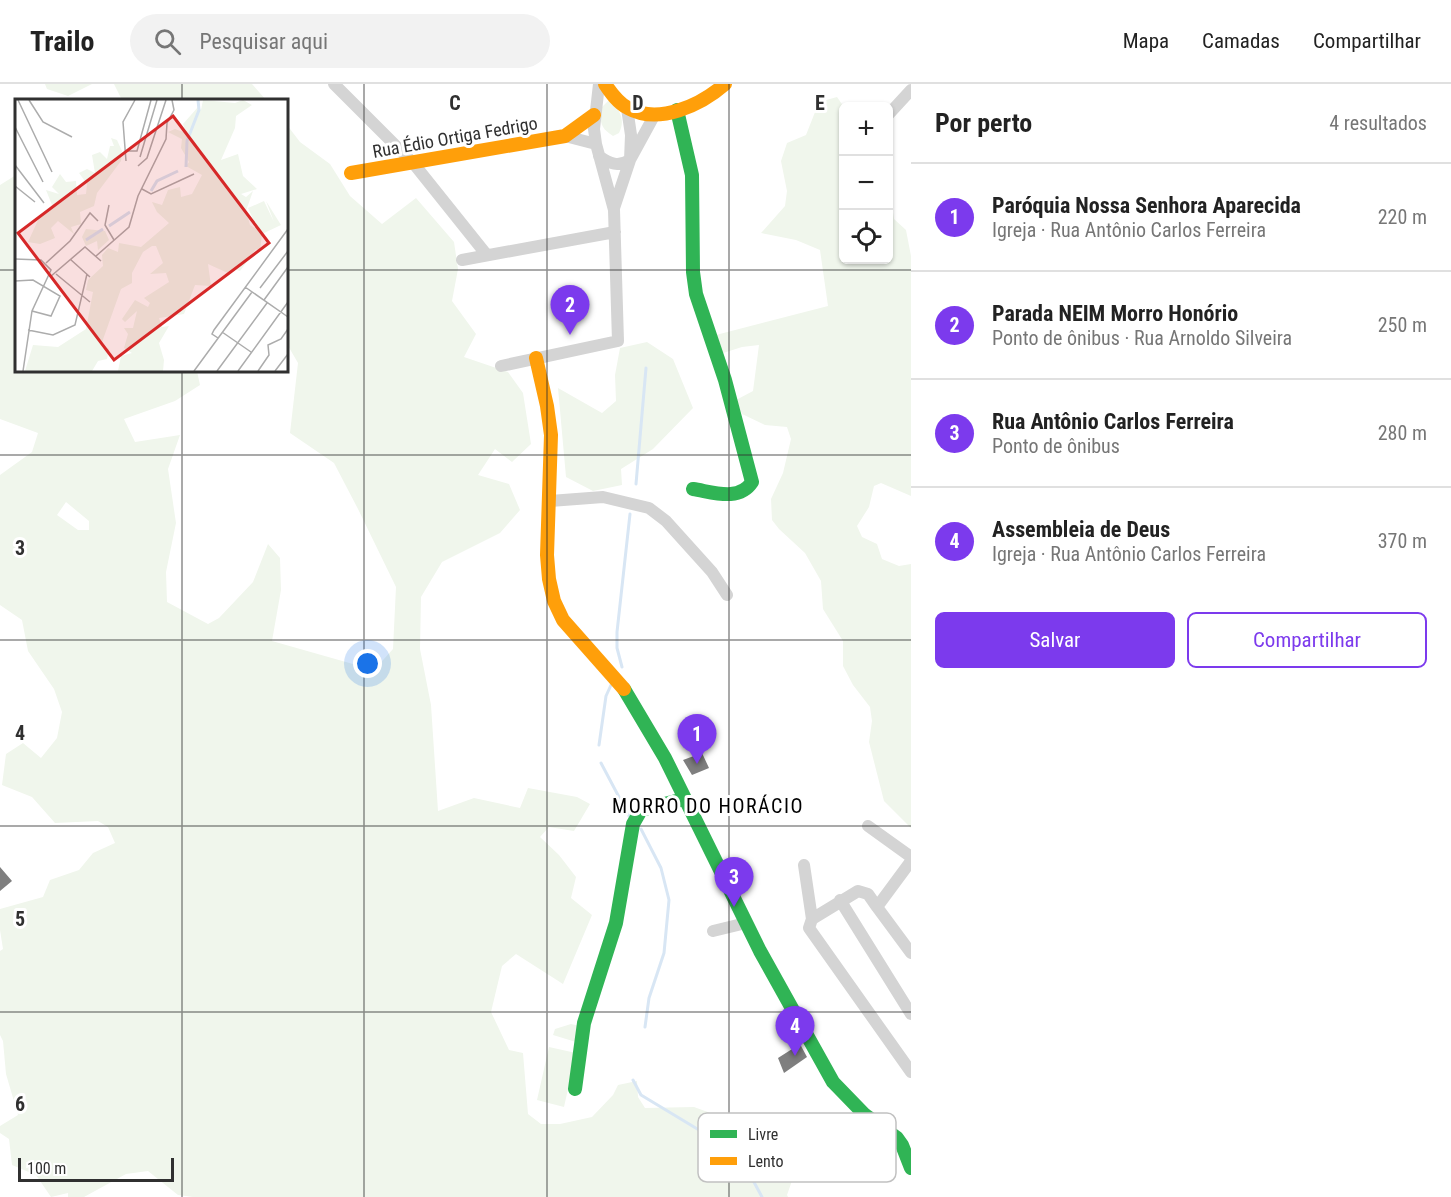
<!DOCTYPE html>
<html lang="pt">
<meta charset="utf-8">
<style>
:root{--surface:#fff;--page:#f2f2f2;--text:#222;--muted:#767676;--line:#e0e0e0;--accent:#7c3aed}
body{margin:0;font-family:"Roboto Condensed",sans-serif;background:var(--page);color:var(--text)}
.controls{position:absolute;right:18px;top:18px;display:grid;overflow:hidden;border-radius:9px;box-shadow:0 2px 4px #0004}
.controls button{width:54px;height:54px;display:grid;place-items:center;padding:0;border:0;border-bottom:2px solid var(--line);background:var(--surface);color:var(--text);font:30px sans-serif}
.scale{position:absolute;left:18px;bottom:15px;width:156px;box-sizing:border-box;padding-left:6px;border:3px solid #303030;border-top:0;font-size:16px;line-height:21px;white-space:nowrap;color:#303030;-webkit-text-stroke:4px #fff;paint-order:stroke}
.you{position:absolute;left:368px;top:580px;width:21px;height:21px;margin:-15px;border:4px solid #fff;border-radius:50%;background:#1a73e8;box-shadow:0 0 0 9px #1a73e833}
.badge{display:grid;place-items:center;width:39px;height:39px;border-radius:50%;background:var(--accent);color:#fff;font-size:20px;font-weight:700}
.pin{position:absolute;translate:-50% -50px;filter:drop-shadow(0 2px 3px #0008)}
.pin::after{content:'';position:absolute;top:32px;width:21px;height:18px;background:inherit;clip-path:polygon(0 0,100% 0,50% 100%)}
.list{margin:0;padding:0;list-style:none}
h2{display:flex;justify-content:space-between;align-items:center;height:78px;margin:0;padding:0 24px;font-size:26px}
h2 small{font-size:20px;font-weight:400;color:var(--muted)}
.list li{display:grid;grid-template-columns:39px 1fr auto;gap:18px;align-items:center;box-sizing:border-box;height:108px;padding:0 24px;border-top:2px solid var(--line)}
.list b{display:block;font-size:22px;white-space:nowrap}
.list p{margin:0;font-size:20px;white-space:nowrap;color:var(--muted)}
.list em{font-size:20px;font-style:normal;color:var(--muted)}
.actions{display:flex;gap:12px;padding:18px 24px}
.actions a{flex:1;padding:14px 0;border:2px solid var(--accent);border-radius:9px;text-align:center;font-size:21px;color:var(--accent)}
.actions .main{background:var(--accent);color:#fff}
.icon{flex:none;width:33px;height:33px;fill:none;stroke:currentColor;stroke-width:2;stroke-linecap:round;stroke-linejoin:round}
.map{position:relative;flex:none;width:911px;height:1113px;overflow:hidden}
header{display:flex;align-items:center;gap:36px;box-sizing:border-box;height:84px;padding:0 30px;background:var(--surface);border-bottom:2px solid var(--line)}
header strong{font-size:28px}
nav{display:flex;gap:33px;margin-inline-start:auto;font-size:21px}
.search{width:420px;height:54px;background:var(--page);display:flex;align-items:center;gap:15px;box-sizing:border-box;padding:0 21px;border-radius:33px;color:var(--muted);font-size:22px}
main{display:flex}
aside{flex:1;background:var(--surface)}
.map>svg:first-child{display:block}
</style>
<header>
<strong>Trailo</strong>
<div class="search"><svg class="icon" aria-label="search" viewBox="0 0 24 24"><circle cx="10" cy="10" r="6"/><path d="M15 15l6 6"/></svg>Pesquisar aqui</div>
<nav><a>Mapa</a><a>Camadas</a><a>Compartilhar</a></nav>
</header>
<main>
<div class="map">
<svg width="911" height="1113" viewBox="0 0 911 1113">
<rect width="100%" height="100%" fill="#fff"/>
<path fill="#f0f6ec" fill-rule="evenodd" d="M45,0h47l-24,12 -21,-7z
M114,0h138l14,16h-144z
M837,13l7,10v153h44l1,-75 5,34 12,11 5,26v240l-30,-13 -7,3 -5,21 -12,19 5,11 15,7 5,15 17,7 12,-2v264l-27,-27 -15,-59 3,-21 -2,-14 -17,-22 -10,-19v-25l-20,-32 -2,-28 -16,-28 -26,-24 -7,-9 -1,-21 12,-26 8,-34 -4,-12 -22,-2 -23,-11 -6,-14 17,-9 6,-46 -17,2 -22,7 -8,-18 116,-30 -8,-56 -24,-10 -35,-7 24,-27 2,-15 -6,-30 6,-18 19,-8 13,-33z
M608,17l5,1c8,11 12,19 6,31l-6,3c-13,-8 -13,-14 -12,-28z
M287,41l13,17 30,22 20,32 32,28 34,-26 38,44 4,27 -6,32 24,33 -12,23 44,15 15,21 8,51 -19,18 -17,-13 -17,26 31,9 11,26 -20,23 -58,29 -21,35 -1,52 11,56 7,106 36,-13 46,10 8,-20 49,9 13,7 -16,27 -25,-4 -9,10 19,18 17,22 -5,21 21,17 -29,69 -47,-30 -14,12 -11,46 18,38 14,3 5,61 13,10h19l32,-7 21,-22 5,-10 19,-4 1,16 7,11 49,-1 44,16 8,16 30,17 16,1 64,-42 12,13 -23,28 -50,16 -8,23 1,2h-595l-15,-2 -30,-24 -22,3 -42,23h-16v-4l-17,4 -15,-22 -24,-10 -3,-26 -9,-6v-7l18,-11 -12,-41 -3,-33 -3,-6v-84l3,-2 -3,-19v-21l43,-12 7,-17 29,-10 14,-17 22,-10 -7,-16 -10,-6 -43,2 -23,-26 -30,-12 4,-31 17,-11 18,15 16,-20 5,-26 -8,-23 -26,-38 -6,-31 -22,-15v-130l32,-23 6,-19 -38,-14v-234l16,-10v195l181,1 3,14 -25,16 -51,18 11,23 45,-7 -12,34 8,54 -10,49 1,30 41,22 11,-6 34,-36 15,-38 12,14 1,32 -9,51 102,29 19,-21 3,-62 -38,-78 -24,-46 -44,-30 8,-70 -11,-19zM66,418l23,19v9h-11l-21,-15z
M647,258l26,17 20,49 -40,41 -32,20 1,16 -29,6 -27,-14 -8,-89 44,25 14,-12 -1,-26 5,-27z
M571,940l9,2 -4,16 -23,-7 2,-6z
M549,963l27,6 -12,54 -27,-7z"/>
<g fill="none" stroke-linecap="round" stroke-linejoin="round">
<path stroke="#d8e6f4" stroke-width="3" d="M636,400l10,-116
M622,583l-5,-19v-16l13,-118
M599,661l7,-49 5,-11
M601,679l28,53
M641,745l20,39 8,32 -5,53 -15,45 -4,29
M633,996l8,15 63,38 44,38 14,26"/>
</g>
<path fill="#7f7f7f" d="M702,669l7,15 -17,7 -9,-15z
M0,783l12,14 -12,10z
M800,960l7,13 -23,16 -6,-15z"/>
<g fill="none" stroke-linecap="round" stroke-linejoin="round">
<path stroke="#d4d4d4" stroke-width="12" d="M334,0l80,80 72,90
M888,31l23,-25
M565,52l31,8
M599,72c11,8 19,11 31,4l1,-25 -4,-27
M614,124l16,-48 24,-44
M462,176l153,-28
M501,282l117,-25 -4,-131 -18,-66 -2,-15 5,-45
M550,417l53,-4 46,11 17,13 46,51 15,23
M868,742l43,31
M911,777l-34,46 34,46
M804,781l8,54 -3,9 102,144
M840,816l71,114
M812,835l46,-28 10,3 9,13
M713,847l33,-8"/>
<path stroke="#30b455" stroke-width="14" d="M677,26l15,65 1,97 3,22 29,86 27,102c-13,20 -39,10 -59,7
M624,605l41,69 95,193 73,131 32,33 32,23 5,7 9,23
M575,1005l9,-66 32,-100 17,-99 8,-14 43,-11"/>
<path stroke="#ff9f0a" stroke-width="14" d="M605,0c6,9 13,19 23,24 31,17 73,-3 97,-24
M351,89l214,-37 29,-21
M536,274l11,48 4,29 -4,120 2,24 5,22 9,19 61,69"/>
</g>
<path fill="none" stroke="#303030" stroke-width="1.5" stroke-opacity="0.55" d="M182,0v16M364,0v1113M547,0v1113M729,0v1113M0,186h16M286,186h625M182,286v827M0,371h911M0,556h911M0,742h911M0,928h911"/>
<g text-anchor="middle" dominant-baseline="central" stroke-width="6" stroke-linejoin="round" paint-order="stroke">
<g font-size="18" fill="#303030" stroke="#fff">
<text transform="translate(455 53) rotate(-10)">Rua Édio Ortiga Fedrigo</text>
</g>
<g font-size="20" letter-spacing="1.5" fill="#000" stroke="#fff">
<text x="708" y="722">MORRO DO HORÁCIO</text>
</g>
</g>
<g transform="translate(15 15)">
<rect width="273" height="273" fill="#fff"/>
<path d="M188,1l32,3 8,-3 9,5 -16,11 -1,12 -14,32 17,-6 5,22 14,13 -16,5 5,3 7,-6 -7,20 4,14 8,5 -10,-22 16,-7 10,21 -8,-21 15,24 -19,9 -2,17 -4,-2 -16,22 -6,-2 -4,5 -22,-10 3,22 -16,-1 -11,29 -25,4 3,9 7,-1 -10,17 5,17 -1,11h-45l3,-15 11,-3 -8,-5 4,-14 -4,-6h9l4,-17 -12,11 -3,-3 13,-19 13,7 2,-4 -6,-5 25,-16 -3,-9 -16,1 13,-11 -7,-17h-4l-9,6 -11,21v10l-11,6 -20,56 8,4 -2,10 -9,2 -6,10h-67l8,-26 25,2 28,-18 7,-37 -7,-2 2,-10 15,-14 -1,-11 6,-7 10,4 1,-9 22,4 28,-24 -12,-11 -5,-10 10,3 6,-15 12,-3 1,10 11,-3 10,-19 -16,-9 3,-4 -8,-14 1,-9 -14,-7 7,-3 11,4 -3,-9 15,-17 3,3zM96,39l6,2 5,11 -1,10 -24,32 -3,13 -14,6 1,12 -10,3 3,7 -16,-13 -7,7 4,10 -15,6 -12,-2 11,-24 13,-13 -6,-15 13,4 -7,-7 8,-13 6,8 10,-1 1,14 9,-1 1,-10 -8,-11 8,-4 8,4 -3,-18 8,-3 7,7 3,-13h4zM71,130l19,2 4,9 -11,10 -1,-9 -11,5 -4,-9z" fill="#f0f6ec"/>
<path fill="none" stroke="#d8e6f4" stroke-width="3" d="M171,68l1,-26 12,-31 -1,-10M136,92l6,-10 21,-10M94,127l21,-14M71,141l17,-11"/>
<path fill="none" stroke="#acacac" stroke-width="1.5" d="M3,1l34,72M14,1l14,22 29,15M0,28l28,55M111,52h11l14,-51M125,58l17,-57M111,62l-3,-39 12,-22M0,66l29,38M123,67l9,-8 19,-58M0,87l20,16M127,90l9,5 43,-20M94,106l-4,20 9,15M81,157l33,-29 9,-31 28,-57 1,-16 7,-13 -2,-10M0,160l26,1 10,10 -19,41 -9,60M55,160l20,18M31,164l24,-22 20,-28 8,8M41,175l34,28M35,178l35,-30 16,14M0,182l18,-1 27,16 -9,20 -19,-5M230,188l43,30M245,189l28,-37M249,201l24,-33M13,231l25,5 22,-10 12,-51M207,233l29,20M203,239l-6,-4 2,-4 74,-101M179,272l58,-79M202,272l50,-68M223,272l50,-69M243,272l11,-16 -1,-10 13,-6 7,-10M260,272l13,-17"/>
<path fill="#d62828" fill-opacity="0.15" stroke="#d62828" stroke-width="3" d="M158,17l96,127 -155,117 -96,-127z"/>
<rect width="273" height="273" fill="none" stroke="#303030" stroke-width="3"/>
</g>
<rect x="698" y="1029" width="198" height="69" rx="9" fill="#fff" stroke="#c1c1c1" stroke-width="1.5"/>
<rect x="710" y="1046" width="27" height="8" fill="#30b455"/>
<rect x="710" y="1073" width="27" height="8" fill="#ff9f0a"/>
<g font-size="16" fill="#303030">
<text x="748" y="1056">Livre</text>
<text x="748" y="1083">Lento</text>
</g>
<g font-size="20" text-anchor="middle" font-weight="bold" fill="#303030" stroke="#fff" stroke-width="6" stroke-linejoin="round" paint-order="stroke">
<text x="455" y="26">C</text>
<text x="638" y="26">D</text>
<text x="820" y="26">E</text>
<text x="20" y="471">3</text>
<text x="20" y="656">4</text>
<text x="20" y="842">5</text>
<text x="20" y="1027">6</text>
</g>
</svg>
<div class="controls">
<button>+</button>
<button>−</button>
<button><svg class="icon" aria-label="locate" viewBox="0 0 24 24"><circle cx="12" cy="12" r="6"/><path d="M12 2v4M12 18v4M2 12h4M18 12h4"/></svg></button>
</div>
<div class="scale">100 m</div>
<div class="you"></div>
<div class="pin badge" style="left:697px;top:680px">1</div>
<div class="pin badge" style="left:570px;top:251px">2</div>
<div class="pin badge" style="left:734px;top:823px">3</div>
<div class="pin badge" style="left:795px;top:972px">4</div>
</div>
<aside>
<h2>Por perto<small>4 resultados</small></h2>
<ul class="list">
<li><span class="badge">1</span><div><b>Paróquia Nossa Senhora Aparecida</b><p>Igreja · Rua Antônio Carlos Ferreira</p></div><em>220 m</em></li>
<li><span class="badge">2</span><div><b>Parada NEIM Morro Honório</b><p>Ponto de ônibus · Rua Arnoldo Silveira</p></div><em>250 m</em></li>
<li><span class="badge">3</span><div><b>Rua Antônio Carlos Ferreira</b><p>Ponto de ônibus</p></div><em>280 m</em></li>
<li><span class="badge">4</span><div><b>Assembleia de Deus</b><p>Igreja · Rua Antônio Carlos Ferreira</p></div><em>370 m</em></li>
</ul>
<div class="actions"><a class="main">Salvar</a><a>Compartilhar</a></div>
</aside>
</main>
